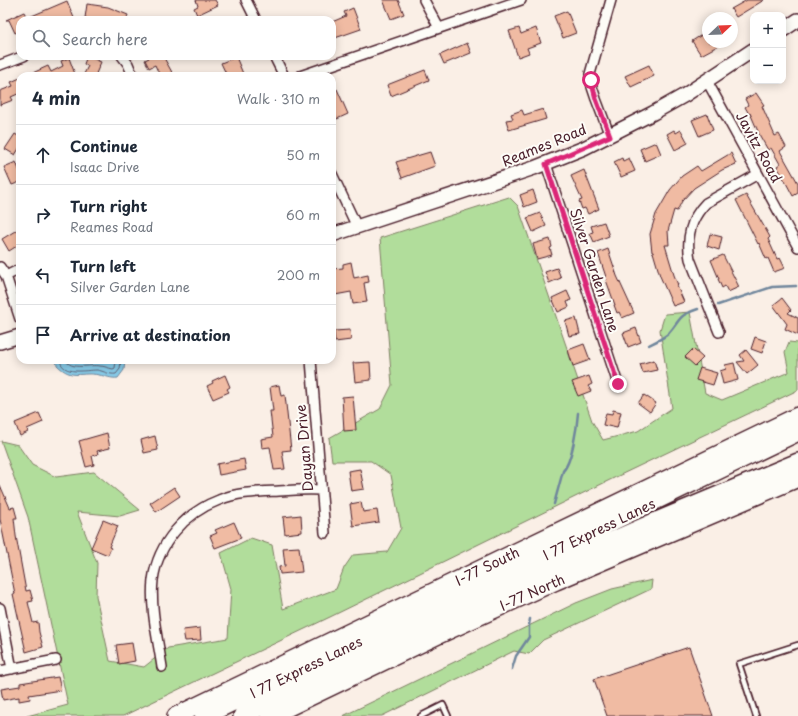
<!DOCTYPE html>
<meta charset="utf-8">
<style>
:root{--surface:#fff;--page:#f6f6f7;--text:#1f2937;--muted:#747a83;--line:#e0e1e3}
body{margin:0;font-family:"Playpen Sans",sans-serif;background:var(--page);color:var(--text)}
.controls{position:absolute;right:12px;top:12px;display:grid;overflow:hidden;border-radius:8px;box-shadow:0 2px 10px #0003}
.controls button{width:36px;height:36px;display:grid;place-items:center;padding:0;border:0;border-bottom:1px solid var(--line);background:var(--surface);color:var(--text);font:20px sans-serif}
.compass{position:absolute;left:702px;top:12px;width:36px;height:36px;border-radius:50%;background:var(--surface);box-shadow:0 2px 10px #0003;rotate:67deg}
.stop{position:absolute;width:12px;height:12px;margin:-9px;border:3px solid #db2777;border-radius:50%;background:#fff}
.stop.end{background:#db2777;border-color:#fff;box-shadow:0 1px 4px #0008}
.list{margin:0;padding:0;list-style:none}
h2{display:flex;justify-content:space-between;align-items:center;height:52px;margin:0;padding:0 16px;font-size:17px}
h2 small{font-size:13px;font-weight:400;color:var(--muted)}
.list li{display:grid;grid-template-columns:26px 1fr auto;gap:12px;align-items:center;box-sizing:border-box;height:60px;padding:0 16px;border-top:1px solid var(--line)}
.list b{display:block;font-size:15px;white-space:nowrap}
.list p{margin:0;font-size:13px;white-space:nowrap;color:var(--muted)}
.list em{font-size:13px;font-style:normal;color:var(--muted)}
.icon{flex:none;width:22px;height:22px;fill:none;stroke:currentColor;stroke-width:2;stroke-linecap:round;stroke-linejoin:round}
.map{position:relative;flex:none;width:798px;height:716px;overflow:hidden}
.search{position:absolute;background:var(--surface);box-shadow:0 2px 10px #0003;left:16px;top:16px;width:320px;height:44px;display:flex;align-items:center;gap:10px;box-sizing:border-box;padding:0 14px;border-radius:12px;color:var(--muted);font-size:15px}
.panel{position:absolute;background:var(--surface);box-shadow:0 2px 10px #0003;left:16px;top:72px;width:320px;height:292px;border-radius:12px}
.map>svg:first-child{display:block}
</style>
<div class="map">
<svg width="798" height="716" viewBox="0 0 798 716">
<rect width="100%" height="100%" fill="#faefe6"/>
<filter id="ink" filterUnits="userSpaceOnUse"><feTurbulence type="fractalNoise" baseFrequency=".025" numOctaves="2"/><feDisplacementMap in="SourceGraphic" scale="8" xChannelSelector="R" yChannelSelector="G"/><feConvolveMatrix kernelMatrix="1 2 1 2 8 2 1 2 1" color-interpolation-filters="sRGB"/></filter>
<g filter="url(#ink)">
<path fill="#b1dd9b" stroke="#7e7e63" d="M509,197l9,9 74,215 11,19 35,-9 34,-23 -12,-78 5,-16 25,-2 15,81 17,7 67,-28 -4,-20 4,-10 9,1v47l-182,87 -286,140 -207,99h-96l41,-11 -40,-188 -27,-76 17,4 14,20 24,12 38,-5 46,38 -20,6 -43,-4 20,51 -1,33 14,65 34,6 24,-19 60,-10 3,-49 -10,-36 30,-15 21,7 11,64 53,-20 8,-21 9,-13 34,-3 14,-24 -10,-53 -20,-14h-39l-3,-23 51,-29 12,-24 -12,-147z
M652,580l-1,9 -108,51 -14,14 -15,-3 -132,65h-39l233,-113 36,-14z"/>
<path fill="#87cbe8" stroke="#6f869c" d="M56,360h69l-1,10 -6,8c-7,1 -12,-2 -19,-3 -18,-4 -26,6 -42,-10z"/>
<g fill="none" stroke-linecap="round" stroke-linejoin="round">
<path stroke="#626477" stroke-width="1" d="M60,360c2,16 26,10 37,10 7,1 12,5 19,4l4,-5 1,-9
M65,360c7,11 24,4 35,6 4,0 8,2 13,3l2,-1 1,-8"/>
<path stroke="#6f869c" stroke-width="2.5" d="M718,305l54,-18 24,-1
M649,345c6,-3 15,-7 20,-12 13,-15 8,-17 29,-24
M554,504l9,-33c9,-9 14,-44 15,-58
M512,669l4,-13 13,-19v-12l1,-6"/>
</g>
<path fill="#f0bba3" stroke="#4a1f2b" d="M196,0h19l3,5 -21,10 -3,-7 4,-2z
M383,0h15l6,14 -13,5z
M747,0h17l-28,17 -5,-8z
M67,1l7,17 -4,2h-4l-1,-2 -5,2h-40v11l-5,2 -6,-13h-3l18,-8 3,6z
M87,4l21,3 20,8 -2,5h-27l-14,-2z
M353,8l8,21 -26,9 -3,-9v-7l14,-6 -2,-4z
M567,11l9,22 -13,5 -9,-22z
M519,28l2,6 15,-6 5,15 -14,5 2,5 -11,4 -9,-26z
M708,31v11h17l-24,13 -9,-14z
M467,43l4,10 -27,11 -4,-9z
M87,56l14,6 -6,14h-12l5,-10 -4,-2z
M148,56h15l11,20h-14l-5,-11 -6,3 -4,-8 4,-2z
M236,57l8,19h-17l-6,-13z
M69,58l6,16 -5,2h-44l22,-10 3,6 12,-6 -2,-5z
M649,65l5,11 -23,11 -6,-11z
M425,70l4,10 -38,16 -4,-11z
M20,78v15l-9,4 2,3 -13,5v-14l13,-5 -2,-4z
M337,89l11,25 -11,5 -5,-10v-17z
M756,93l8,12 -2,1 13,30 4,-2 7,13 -6,4 18,32v10l-5,3 -16,-30 3,-2 -9,-16 -3,2 -8,-14 -10,-23 -1,1 -4,-7 3,-2 -3,-6z
M543,109l3,10 -37,11 -3,-10 7,-1 -2,-5 11,-4 2,5z
M707,114l6,16 -14,6 -7,-16z
M674,130l2,3 5,-3 7,13 -13,7 -8,-16z
M15,134l5,3v10l-5,8 -10,-6z
M656,142l5,12 -16,7 -5,-12z
M430,152l5,14 -33,12 -6,-16z
M731,153l5,11 -14,6 -28,18 -12,13 -5,10 -3,-1 -6,21 1,14h-4l9,30 4,10 -1,1 7,16 -11,4 -13,-30 -7,-24h-1l-2,-18 6,-20 14,-24 12,-14 15,-10 4,5z
M622,158l1,3 6,-3 6,13 -14,6 -7,-15z
M16,162l4,10v10l-8,3 -8,-18z
M584,170l15,39 -11,5 -3,-6 -3,1 -3,-8 3,-1 -11,-24z
M533,190l4,12 -13,5 -4,-12z
M746,195l24,42 -2,2 9,20 3,-1 5,10 -11,4 -6,-14 -2,1 -7,-16 -1,1 -22,-44z
M540,213l6,13 -13,6 -6,-14z
M604,222l5,14 -15,6 -4,-9 3,-1 -2,-6z
M20,228v16l-11,7 -7,-12z
M710,234l12,3 -3,13 -12,-4z
M550,239l2,8 -2,1 2,7 -15,4 -4,-15z
M608,249l9,27 17,37 -12,5 -3,-6 -2,1 -3,-8h1l-9,-25h1l-9,-27z
M723,255l16,32 -11,5 -3,-6 -3,2 -4,-9h1l-8,-19z
M351,262l3,16 14,-3 1,7 -5,1 3,19 -14,2 -2,-12 -16,3 -3,-26 11,-1v-4z
M557,268l4,10 -12,5 -4,-11z
M567,291l4,9 -4,2 2,5 -11,5 -6,-14z
M782,298l9,12 -3,3 10,5v17l-13,-6 2,-5 -14,-19z
M576,318l4,16 -11,2 -4,-15z
M636,328l5,14 -13,5 -5,-14z
M350,330l1,10 -16,2 -1,-11z
M755,337l11,4 -4,12 -11,-4z
M584,344l6,16 -17,6 -5,-16z
M693,349l10,9 -8,8 -10,-9z
M746,350l12,15 -11,9 -10,-12 7,-1 -4,-6z
M654,360l3,10 -14,3 -3,-9z
M370,362l1,18 -16,2 -2,-19z
M734,363l4,17 -15,4 -3,-13 6,-2 -1,-4z
M700,368l17,5 -4,12 -17,-5z
M225,375l5,12 -3,2 2,3 -16,7 -6,-13 6,-3 -1,-2z
M589,376l3,8 -4,2 3,5 -13,5 -6,-14z
M279,385l2,11 4,-1 6,55 -9,1 3,18 -11,1 -4,-23 -8,1 -1,-9 12,-2 -3,-26h3l-3,-24z
M644,395l12,8 -6,9 -12,-9z
M353,396l3,34 -12,1 -2,-34z
M613,410l8,2 -4,16 -14,-3 3,-12 6,1z
M39,413l4,9 -16,7 1,3 -8,4 -5,-13z
M107,433l3,15 -13,3 1,3 -6,2 2,9 -8,2 -7,-26z
M155,436l3,14 -14,3 -3,-13z
M244,459l2,11 -27,5 -2,-11z
M360,469l4,20 -13,2 -3,-20z
M0,485l10,23 4,-1 3,11h-3l2,18 10,55 4,-1 3,11 -5,1 5,21 5,-1 1,10 4,15 -17,5 -13,-58h2l-15,-75z
M174,487l6,9 -24,16 -6,-9z
M361,502l2,10 14,-2 2,12 -26,4 -3,-22z
M301,515l1,17 -17,2 -2,-17z
M103,520l15,6 -9,21 2,1 -3,7 -17,-7z
M234,522l7,16 -26,10 -5,-12 7,-3 -2,-3z
M299,547l3,25 -22,2 -1,-7 6,-1 -2,-18z
M200,628l1,12 -16,1 -2,-11z
M132,643l3,18 -16,3 -3,-19z
M689,647l24,69h-106l-13,-37z
M58,677l3,13 -32,5 1,4 -11,2v-4l-16,3 -2,-11 19,-3v-3z"/>
<g fill="none" stroke-linecap="round" stroke-linejoin="round">
<defs>
<path id="service" d="M421,716l22,-11 5,11
M756,716l-17,-52 59,-19"/>
<path id="minor" d="M246,0l10,20
M424,0l15,28
M122,56l6,8 5,12
M274,56l10,20
M0,65l24,-9
M300,76l221,-76
M707,81l91,166
M610,136l-14,-37 -4,-12 -2,-13 21,-74
M546,164l72,220
M332,174l25,53
M0,267l6,9 14,43
M6,276l14,-7
M719,332l-29,-73c-4,-21 1,-41 16,-56l52,-29
M311,360l14,173
M0,608l12,61
M162,667c-4,-27 -12,-59 -9,-87 5,-37 32,-67 66,-80 19,-8 40,-8 60,-9 14,-1 28,-2 42,-1
M0,671l56,-11"/>
<path id="secondary" d="M783,30l15,-10
M332,235l202,-67 50,-20 69,-35 32,-18 68,-45
M0,342l20,-6"/>
<path id="motorway" d="M176,716l622,-300
M204,716l131,-63 206,-97 257,-124
M242,716l308,-148 102,-45 146,-61
M270,716l166,-80 120,-55 242,-103"/>
</defs>
<use href="#service" stroke="#4a1f2b" stroke-width="8"/>
<use href="#minor" stroke="#4a1f2b" stroke-width="12"/>
<use href="#secondary" stroke="#4a1f2b" stroke-width="16"/>
<use href="#motorway" stroke="#4a1f2b" stroke-width="20"/>
<use href="#service" stroke="#fdfcf7" stroke-width="4.5"/>
<use href="#minor" stroke="#fdfcf7" stroke-width="9"/>
<use href="#secondary" stroke="#fdfcf7" stroke-width="13"/>
<use href="#motorway" stroke="#fdfcf7" stroke-width="17"/>
</g>
</g>
<g fill="none" stroke-linecap="round" stroke-linejoin="round" filter="url(#ink)">
<path stroke="#db2777" stroke-width="5" d="M591,80l5,19 14,37 -64,28 72,220"/>
</g>
<g text-anchor="middle" dominant-baseline="central" stroke-width="4" stroke-linejoin="round" paint-order="stroke">
<g font-size="14" fill="#4a1f2b" stroke="#fdfcf7">
<text transform="translate(544 145) rotate(-22)">Reames Road</text>
<text transform="translate(759 147) rotate(61)">Javitz Road</text>
<text transform="translate(595 270) rotate(72)">Silver Garden Lane</text>
<text transform="translate(304 448) rotate(-95)">Dayan Drive</text>
<text transform="translate(599 529) rotate(-26)">I 77 Express Lanes</text>
<text transform="translate(487 566) rotate(-26)">I-77 South</text>
<text transform="translate(532 592) rotate(-24)">I-77 North</text>
<text transform="translate(306 667) rotate(-26)">I 77 Express Lanes</text>
</g>
</g>
</svg>
<div class="controls">
<button>+</button>
<button>−</button>
</div>
<svg class="compass" viewBox="-18 -18 36 36"><path d="M0-13l5 13h-10z" fill="#e53935"/><path d="M0 13l5-13h-10z" fill="#747a83"/></svg>
<div class="stop" style="left:591px;top:80px"></div>
<div class="stop end" style="left:618px;top:384px"></div>
<div class="search"><svg class="icon" aria-label="search" viewBox="0 0 24 24"><circle cx="10" cy="10" r="6"/><path d="M15 15l6 6"/></svg>Search here</div>
<section class="panel">
<h2>4 min<small>Walk · 310 m</small></h2>
<ul class="list">
<li><svg class="icon" aria-label="ahead" viewBox="0 0 24 24"><path d="M12 20V5M6 11l6-6 6 6"/></svg><div><b>Continue</b><p>Isaac Drive</p></div><em>50 m</em></li>
<li><svg class="icon" aria-label="right" viewBox="0 0 24 24"><path d="M7 20v-9h11M14 6l5 5-5 5"/></svg><div><b>Turn right</b><p>Reames Road</p></div><em>60 m</em></li>
<li><svg class="icon" aria-label="left" viewBox="0 0 24 24"><path d="M17 20v-9H6M10 6l-5 5 5 5"/></svg><div><b>Turn left</b><p>Silver Garden Lane</p></div><em>200 m</em></li>
<li><svg class="icon" aria-label="arrive" viewBox="0 0 24 24"><path d="M6 21V4h12l-3 4 3 4H6"/></svg><div><b>Arrive at destination</b></div></li>
</ul>
</section>
</div>
